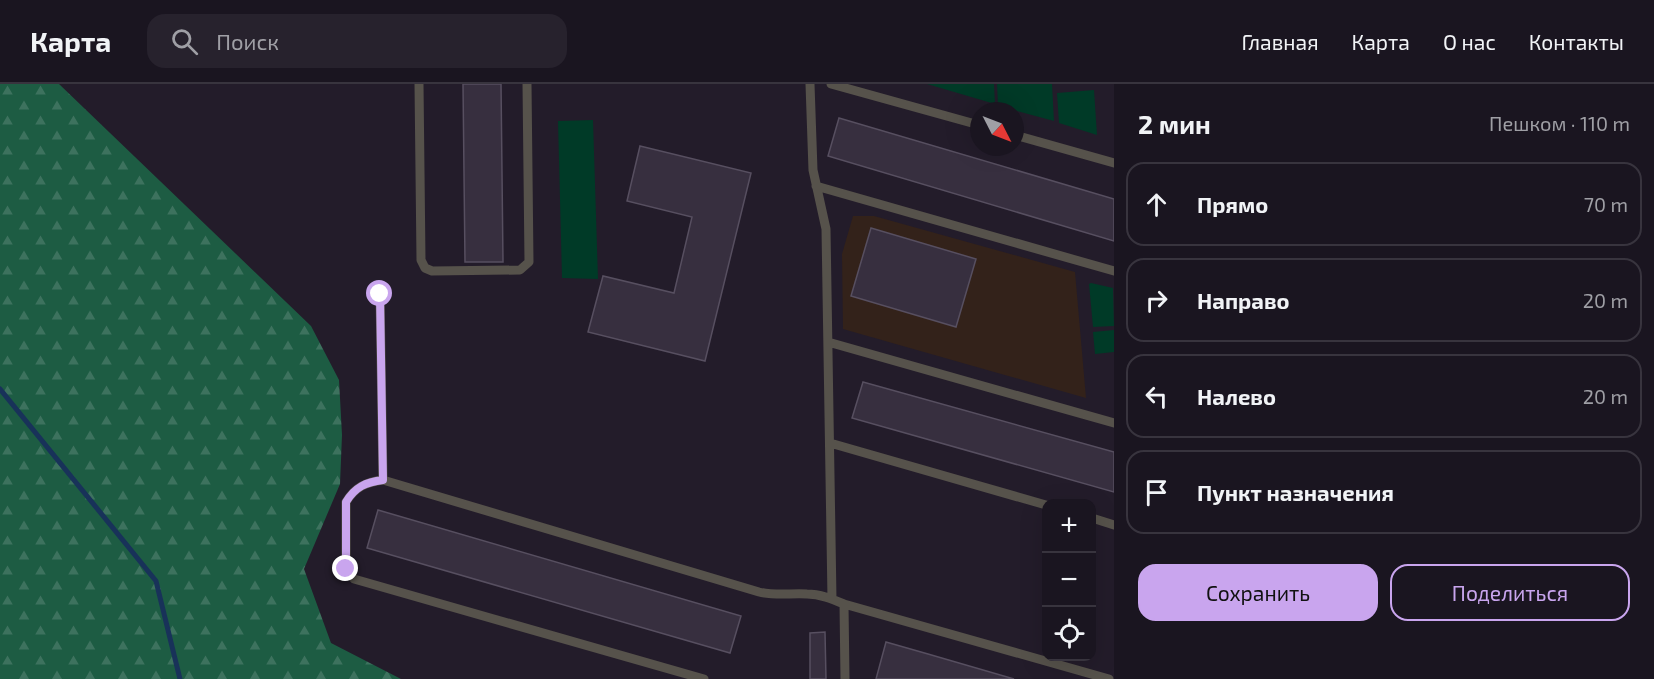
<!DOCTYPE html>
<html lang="ru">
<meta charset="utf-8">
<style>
:root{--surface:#1a1520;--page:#27222d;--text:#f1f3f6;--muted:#9f9fa5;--line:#38343e;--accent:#c9a5ee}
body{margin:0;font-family:"Exo 2",sans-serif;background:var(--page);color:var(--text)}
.controls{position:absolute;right:18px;bottom:18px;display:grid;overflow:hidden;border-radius:12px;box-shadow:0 6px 24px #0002}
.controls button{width:54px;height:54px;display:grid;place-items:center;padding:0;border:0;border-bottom:2px solid var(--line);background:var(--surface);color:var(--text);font:30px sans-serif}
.compass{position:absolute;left:970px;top:18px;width:54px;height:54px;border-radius:50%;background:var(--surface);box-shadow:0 6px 24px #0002;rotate:132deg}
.stop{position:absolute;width:18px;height:18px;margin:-14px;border:4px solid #c9a5ee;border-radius:50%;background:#fff}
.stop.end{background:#c9a5ee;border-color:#fff;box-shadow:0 2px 6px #0008}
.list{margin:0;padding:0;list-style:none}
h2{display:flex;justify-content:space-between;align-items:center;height:78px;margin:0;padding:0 24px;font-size:26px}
h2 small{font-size:20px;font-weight:400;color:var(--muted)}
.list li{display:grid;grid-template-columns:39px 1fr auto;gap:18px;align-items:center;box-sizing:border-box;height:84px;margin:0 12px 12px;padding:0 12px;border:2px solid var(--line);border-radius:18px}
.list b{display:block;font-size:22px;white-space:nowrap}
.list em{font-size:20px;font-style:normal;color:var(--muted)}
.actions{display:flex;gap:12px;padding:18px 24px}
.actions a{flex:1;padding:14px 0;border:2px solid var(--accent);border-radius:18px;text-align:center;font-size:21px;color:var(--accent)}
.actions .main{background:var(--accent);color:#111}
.icon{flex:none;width:33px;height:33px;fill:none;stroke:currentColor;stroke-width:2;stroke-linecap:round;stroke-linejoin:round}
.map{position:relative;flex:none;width:1114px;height:595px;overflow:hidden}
header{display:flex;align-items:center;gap:36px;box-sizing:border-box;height:84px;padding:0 30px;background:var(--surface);border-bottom:2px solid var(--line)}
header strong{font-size:28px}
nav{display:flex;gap:33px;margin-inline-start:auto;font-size:21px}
.search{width:420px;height:54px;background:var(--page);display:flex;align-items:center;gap:15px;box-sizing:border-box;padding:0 21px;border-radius:18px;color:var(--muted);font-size:22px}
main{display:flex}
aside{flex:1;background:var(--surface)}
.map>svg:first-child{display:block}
</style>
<header>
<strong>Карта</strong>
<div class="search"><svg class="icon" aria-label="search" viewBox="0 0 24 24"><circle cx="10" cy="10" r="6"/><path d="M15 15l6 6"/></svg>Поиск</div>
<nav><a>Главная</a><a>Карта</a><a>О нас</a><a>Контакты</a></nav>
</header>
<main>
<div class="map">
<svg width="1114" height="595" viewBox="0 0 1114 595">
<defs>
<pattern id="forest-firs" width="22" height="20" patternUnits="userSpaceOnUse" patternTransform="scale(1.5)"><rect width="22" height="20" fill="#1d5c43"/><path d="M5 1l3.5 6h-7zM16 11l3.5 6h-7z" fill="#3d725e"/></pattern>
</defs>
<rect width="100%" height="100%" fill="#231c2a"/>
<path fill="#33221a" d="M853,132h21l201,56 11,126 -243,-69 -1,-75z"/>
<path fill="#003a27" d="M927,0h67l1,20z
M997,0h55l2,37 -56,-15z
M1094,6l3,45 -38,-12 -2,-30z
M593,36l5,159 -36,-1 -4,-157z
M1091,199l22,5 1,38 -21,1 -4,-43z
M1114,246v22l-19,2 -2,-22z"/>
<path fill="url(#forest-firs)" d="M0,0h59l252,242 28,54 3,55 -2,49 -36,85 27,74 70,36h-401z"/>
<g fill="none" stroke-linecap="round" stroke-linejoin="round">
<path stroke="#183259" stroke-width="5" d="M0,305l156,192 24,98"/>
</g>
<path fill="#372f3f" stroke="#574f60" stroke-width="1.5" d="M463,0h38l2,178h-38z
M839,34l275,81v42l-286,-85z
M640,62l111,27 -46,188 -117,-29 15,-56 71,17 18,-76 -65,-16z
M871,144l105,31 -20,68 -105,-31z
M863,298l251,70v40l-262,-74z
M378,426l363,106 -11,37 -363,-105z
M825,548l1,47h-16v-46z
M886,558l42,12 86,25h-138z"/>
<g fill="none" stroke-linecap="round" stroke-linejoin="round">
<path stroke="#56524b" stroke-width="9" d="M419,0l2,176 4,8 7,3 88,-1 9,-8 -2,-178
M810,0l3,86 13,59 6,370
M831,0l148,41
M1015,51l99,28
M816,102l298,85
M380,210l3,186
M828,258l286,81
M830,359l216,62
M1092,434l22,7
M844,520l1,75
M704,595l-350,-100 -8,-10v-67c9,-15 20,-20 37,-22l376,112c16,4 32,1 48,2 13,0 25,5 37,10l265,75"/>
</g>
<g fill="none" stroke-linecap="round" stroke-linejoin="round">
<path stroke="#c9a5ee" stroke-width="8" d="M346,485v-67c9,-15 20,-20 37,-22l-3,-186"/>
</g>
</svg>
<div class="controls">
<button>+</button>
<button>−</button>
<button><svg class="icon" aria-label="locate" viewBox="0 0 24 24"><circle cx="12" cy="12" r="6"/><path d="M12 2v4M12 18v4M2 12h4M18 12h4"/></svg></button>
</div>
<svg class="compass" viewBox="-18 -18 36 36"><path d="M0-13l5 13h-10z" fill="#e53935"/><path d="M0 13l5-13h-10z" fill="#9f9fa5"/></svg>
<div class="stop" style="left:380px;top:210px"></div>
<div class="stop end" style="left:346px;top:485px"></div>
</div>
<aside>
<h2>2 мин<small>Пешком · 110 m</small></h2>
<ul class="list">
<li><svg class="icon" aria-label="ahead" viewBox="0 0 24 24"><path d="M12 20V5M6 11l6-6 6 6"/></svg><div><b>Прямо</b></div><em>70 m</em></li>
<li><svg class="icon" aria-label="right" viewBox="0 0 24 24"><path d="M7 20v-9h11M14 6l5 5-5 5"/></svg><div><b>Направо</b></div><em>20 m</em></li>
<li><svg class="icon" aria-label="left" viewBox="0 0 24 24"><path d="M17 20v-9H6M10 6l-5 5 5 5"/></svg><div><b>Налево</b></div><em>20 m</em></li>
<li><svg class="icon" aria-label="arrive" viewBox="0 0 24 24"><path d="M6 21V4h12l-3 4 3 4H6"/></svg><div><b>Пункт назначения</b></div></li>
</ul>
<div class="actions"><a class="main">Сохранить</a><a>Поделиться</a></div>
</aside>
</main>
